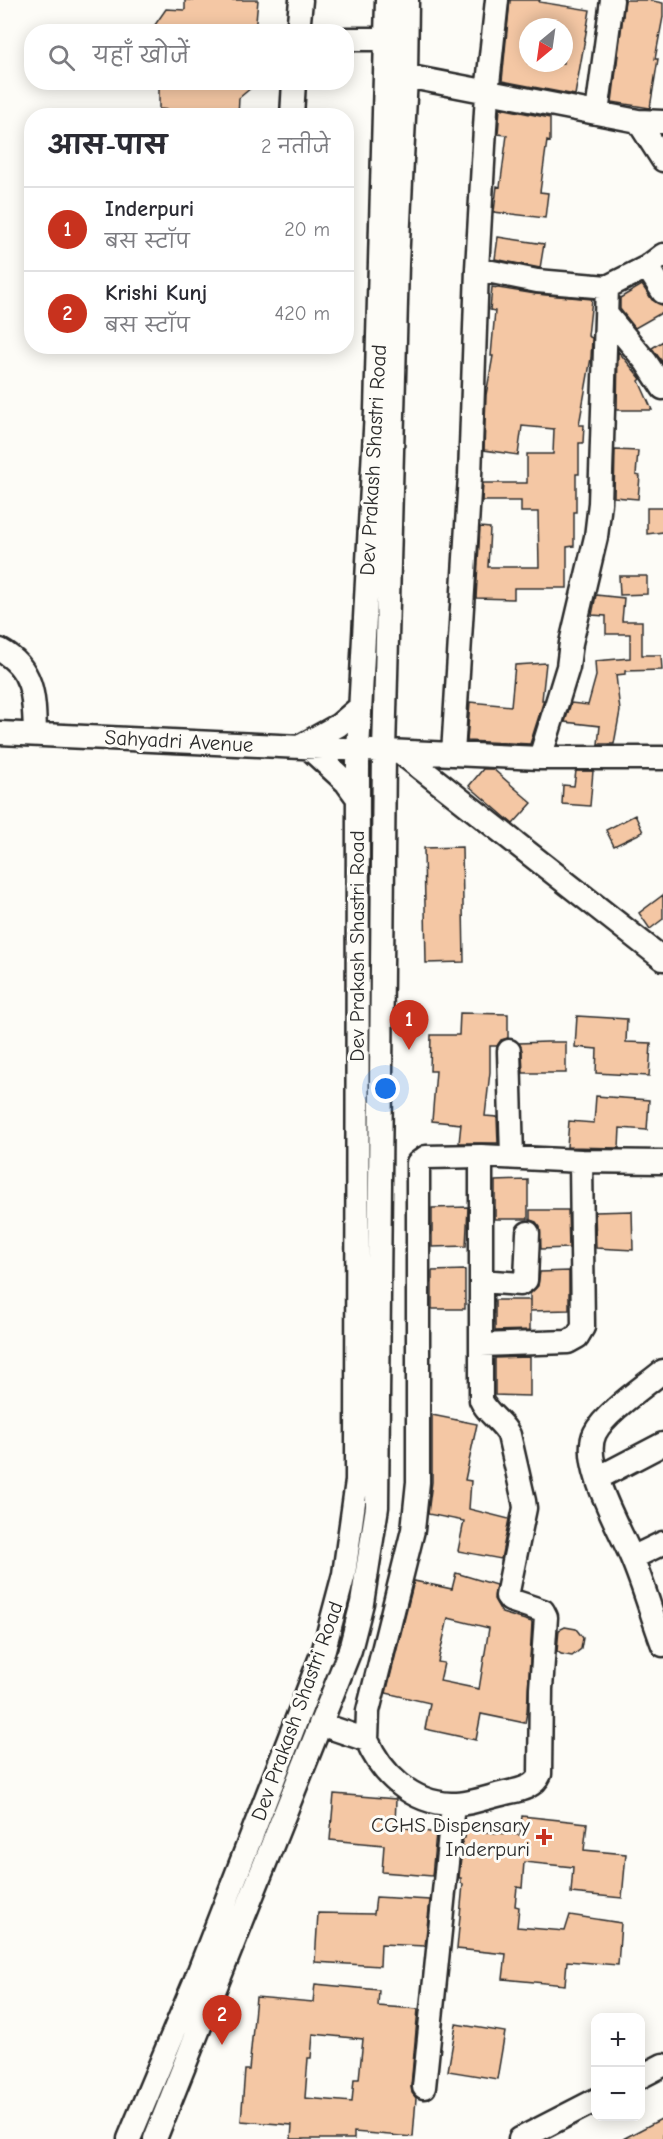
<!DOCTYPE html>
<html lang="hi">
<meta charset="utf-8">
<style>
:root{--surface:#fff;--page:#f2f2f3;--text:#2b2b33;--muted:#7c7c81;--line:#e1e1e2;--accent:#c8321e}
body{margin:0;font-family:"Comic Neue","Playpen Sans Deva",sans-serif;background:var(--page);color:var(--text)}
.controls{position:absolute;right:18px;bottom:18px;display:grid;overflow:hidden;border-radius:12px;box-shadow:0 3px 15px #0003}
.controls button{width:54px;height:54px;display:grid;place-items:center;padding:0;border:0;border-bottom:2px solid var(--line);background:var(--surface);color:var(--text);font:30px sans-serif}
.compass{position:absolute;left:519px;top:18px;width:54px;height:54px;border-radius:50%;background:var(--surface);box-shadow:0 3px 15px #0003;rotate:209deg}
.you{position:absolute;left:386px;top:1089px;width:21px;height:21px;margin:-15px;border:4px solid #fff;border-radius:50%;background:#1a73e8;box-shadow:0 0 0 9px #1a73e833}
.badge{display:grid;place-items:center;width:39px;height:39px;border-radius:50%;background:var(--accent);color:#fff;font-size:20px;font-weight:700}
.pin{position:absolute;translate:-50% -50px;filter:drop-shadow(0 2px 3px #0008)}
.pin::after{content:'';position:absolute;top:32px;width:21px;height:18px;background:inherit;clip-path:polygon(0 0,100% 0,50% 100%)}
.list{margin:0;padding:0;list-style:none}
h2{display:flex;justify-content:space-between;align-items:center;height:78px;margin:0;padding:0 24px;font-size:26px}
h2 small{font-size:20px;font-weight:400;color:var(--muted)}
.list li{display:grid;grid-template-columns:39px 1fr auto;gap:18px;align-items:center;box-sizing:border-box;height:84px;padding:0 24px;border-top:2px solid var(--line)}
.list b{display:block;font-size:22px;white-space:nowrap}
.list p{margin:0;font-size:20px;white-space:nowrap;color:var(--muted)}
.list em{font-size:20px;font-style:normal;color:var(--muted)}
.icon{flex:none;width:33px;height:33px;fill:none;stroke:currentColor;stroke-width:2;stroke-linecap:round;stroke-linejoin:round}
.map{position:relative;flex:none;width:663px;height:2139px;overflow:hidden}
.search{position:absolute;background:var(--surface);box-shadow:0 3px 15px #0003;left:24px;top:24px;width:330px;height:66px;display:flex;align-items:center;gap:15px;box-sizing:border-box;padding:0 21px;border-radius:24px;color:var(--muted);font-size:22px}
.panel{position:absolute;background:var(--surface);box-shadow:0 3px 15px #0003;left:24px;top:108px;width:330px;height:246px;border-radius:24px}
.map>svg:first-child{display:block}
</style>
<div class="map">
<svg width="663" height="2139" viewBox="0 0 663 2139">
<rect width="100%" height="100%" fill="#fdfcf7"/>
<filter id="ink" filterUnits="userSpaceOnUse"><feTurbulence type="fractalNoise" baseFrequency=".0167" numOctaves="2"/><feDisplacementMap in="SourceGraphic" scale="12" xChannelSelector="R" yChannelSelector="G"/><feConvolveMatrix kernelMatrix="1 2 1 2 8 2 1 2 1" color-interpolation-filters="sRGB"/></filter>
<g filter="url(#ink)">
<path fill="#f4c7a4" stroke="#2b2b2b" stroke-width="1.5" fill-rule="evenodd" d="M185,0h73l-3,32h-105l16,-23 19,1z
M510,0h30l-1,2 51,8 -15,85 -73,-14zM535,24l29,3v36h-36v-36h7z
M625,0h23l15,3v14l-8,42h3l-8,49 -38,-6z
M159,82h99l-19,16 -1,18 -79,-7z
M500,108l50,10v24l-3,-1 -7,51 8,1 -3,25 -51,-6 3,-26 3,1 7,-52 -9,-1z
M498,237l46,7 -4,24 -45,-9z
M642,285l10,15 11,5v7l-28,16 -15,-19v-11z
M492,287l44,7 56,5 -4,37 4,2 -1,20 -12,67h5l-1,18h-4v31h-3v38h-2v34l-7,1v41h-53v11l-38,-1 4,-71 10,1 -2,39h51l-1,-55h-17v-11h-39l1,-18h44v-29h26l1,-25 -32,-3 -4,29 -34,-5 2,-55 7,-39h-2l4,-45 -5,-1z
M663,341v22l-11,-15z
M618,351l23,28 -2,2 13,29h-35z
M615,450l23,1 -2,24 4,1 -2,23 -24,-2z
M647,508h16v24l-16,2z
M619,576h28v18l-27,1z
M596,595l28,3 -2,23h20v34h19l1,15 -37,1v3l-9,1 4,36 -6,33h-16l2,-18 -35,-4 6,-19 17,2 8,-29 -1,-15 35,-3v-24h-24v-18l-14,-1z
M546,663l-4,37h2l-14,44 -63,-3 3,-39 41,4 4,-41z
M483,769h10l39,34 -19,21 -44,-38z
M576,771h17l-3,35 -28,-2 1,-19 11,1z
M635,815l8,17 -29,14 -8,-16z
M462,847l2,115 -38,1 -2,-115z
M663,895v24l-13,10 -11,-16z
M460,1013l48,1v24l-7,2 -4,6h-7v26l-5,44 12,1 1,26h-39l2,-19 -29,-3 4,-50h-6l1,-36h28z
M577,1016l50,3 -1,23 25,1 -2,33 -53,-3 1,-24 -22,-2z
M547,1042h19v31h-43l-1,-22 -3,-8z
M596,1096l53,4 -2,30 -27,-2 -1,20 -52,-1 2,-26 25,2z
M528,1180v39h-33v-38z
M468,1207l-2,39 -34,1v-39z
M530,1210h38l1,38 -28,1 -1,-22 -4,-5 -6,-2z
M632,1211l1,39 -37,-2 -1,-36z
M465,1270v39h-33v-38z
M569,1271v39l-39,1v-17l8,-8 2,-14z
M495,1300h35v30l-35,1z
M530,1357v39l-35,-1v-37z
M432,1415l45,9 -12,56 6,1 -2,28 40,10 -8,40 -43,-8 6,-30 -36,-7 4,-32z
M456,1573l40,12 -2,14 8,14 30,9 -5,90 -2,11 -44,-9 -5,26 -51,-11 5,-26 -44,-10 28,-112 38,8zM448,1618l41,10 -10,61 -39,-8 4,-18 -6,-1z
M565,1627l11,2 7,9 -2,11 -9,7 -11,-2 -4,-3 2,-21z
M334,1794l62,5 -1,27 41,7 -4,43 -50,-4 2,-27 -54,-5z
M522,1816l65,7 -3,27 42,4 -4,44 -51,-5 2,-26 -49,-5 -2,26 -5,-1 -2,19 4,1 -2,20 48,4 5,-16 51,8 -3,42 -51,-4 -2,24 -62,-6 3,-25 -49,-5 6,-65 -2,-1v-5h-2l4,-40h2l1,-8 54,5z
M376,1897l54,3 -5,46 -44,-2 -1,22 -65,-4 3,-49 56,1z
M315,1984l64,6 -1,16 40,3 -7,77 1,7 4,5 -3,39 -59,-5v7h-63l1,-14 -51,-4 4,-51h4l7,-73 57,5zM313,2034l50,5 -4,40h-5l-2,23 -47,-4 3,-40h3z
M456,2024l49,8 -8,47 -49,-8z
M663,2118v21h-40z"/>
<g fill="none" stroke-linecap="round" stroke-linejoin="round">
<defs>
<path id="minor" d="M298,32l3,-32
M346,39h41
M406,76l232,45 25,1
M597,113l15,-113
M292,116l2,-34
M638,121l25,39
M647,267l16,25
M477,269l60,12 70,6 40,-20 16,-12
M608,316l38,46 17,26
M0,650c35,19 34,49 35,84
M0,733l540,25h123
M301,746l38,-21 21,-18
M309,748l37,34 11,15
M400,752l263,207
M453,754l17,-278 7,-207 10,-176 10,-93
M540,758l28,-91 3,-24 25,-106 4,-34 7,-216
M509,1051l3,106
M481,1156l100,5 2,166 -6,10 -9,5 -87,3
M581,1161l82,1
M481,1281l39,3 6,-4 2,-47
M663,1371c-18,15 -58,42 -68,62 -15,29 25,96 37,125 12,28 20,58 31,87
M598,1478l65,-34
M632,1558l31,-15
M320,1724l47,16c14,34 45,63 84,64 17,1 37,-7 54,-11 14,-3 29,-5 35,-19l1,-85 5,-72 -3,-6 -33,-11 -3,-4 18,-88 -1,-7 -15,-66c-7,-14 -22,-21 -28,-35v-244l-55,1 -8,6v319l-5,48 -45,181 -1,29
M640,2077l23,-12
M424,2087l29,-283
M129,2139l65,-155 130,-335 20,-75 13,-93 1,-731 18,-339 11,-411
M155,2139l195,-489 12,-47 15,-96 7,-756 13,-487 9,-188 1,-76
M520,2139l76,-39"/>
</defs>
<use href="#minor" stroke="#2b2b2b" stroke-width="27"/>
<use href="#minor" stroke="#fdfcf7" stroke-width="22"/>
</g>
</g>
<path fill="#c8321e" stroke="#fdfcf7" stroke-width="2" d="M541 1828h6v6h6v6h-6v6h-6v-6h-6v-6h6z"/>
<g text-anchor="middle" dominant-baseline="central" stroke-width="6" stroke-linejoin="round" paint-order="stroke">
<g font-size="21" fill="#2b2b2b" stroke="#fdfcf7">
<text transform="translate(373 460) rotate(-87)">Dev Prakash Shastri Road</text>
<text transform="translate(179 741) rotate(3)">Sahyadri Avenue</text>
<text transform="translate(357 946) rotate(-90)">Dev Prakash Shastri Road</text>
<text transform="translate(297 1711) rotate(-70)">Dev Prakash Shastri Road</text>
</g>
<g font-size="21" fill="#2b2b2b" stroke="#fdfcf7" text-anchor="end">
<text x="530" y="1825">CGHS Dispensary<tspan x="530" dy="24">Inderpuri</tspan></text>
</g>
</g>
</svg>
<div class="controls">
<button>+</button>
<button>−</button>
</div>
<svg class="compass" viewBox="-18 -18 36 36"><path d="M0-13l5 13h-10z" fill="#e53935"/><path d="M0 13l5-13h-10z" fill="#7c7c81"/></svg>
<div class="you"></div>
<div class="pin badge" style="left:409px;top:1050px">1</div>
<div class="pin badge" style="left:222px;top:2045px">2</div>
<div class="search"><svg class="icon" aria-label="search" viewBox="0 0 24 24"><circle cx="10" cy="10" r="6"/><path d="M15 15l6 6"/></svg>यहाँ खोजें</div>
<section class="panel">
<h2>आस-पास<small>2 नतीजे</small></h2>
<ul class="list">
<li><span class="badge">1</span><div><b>Inderpuri</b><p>बस स्टॉप</p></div><em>20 m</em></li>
<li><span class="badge">2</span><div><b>Krishi Kunj</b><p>बस स्टॉप</p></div><em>420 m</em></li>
</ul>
</section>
</div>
